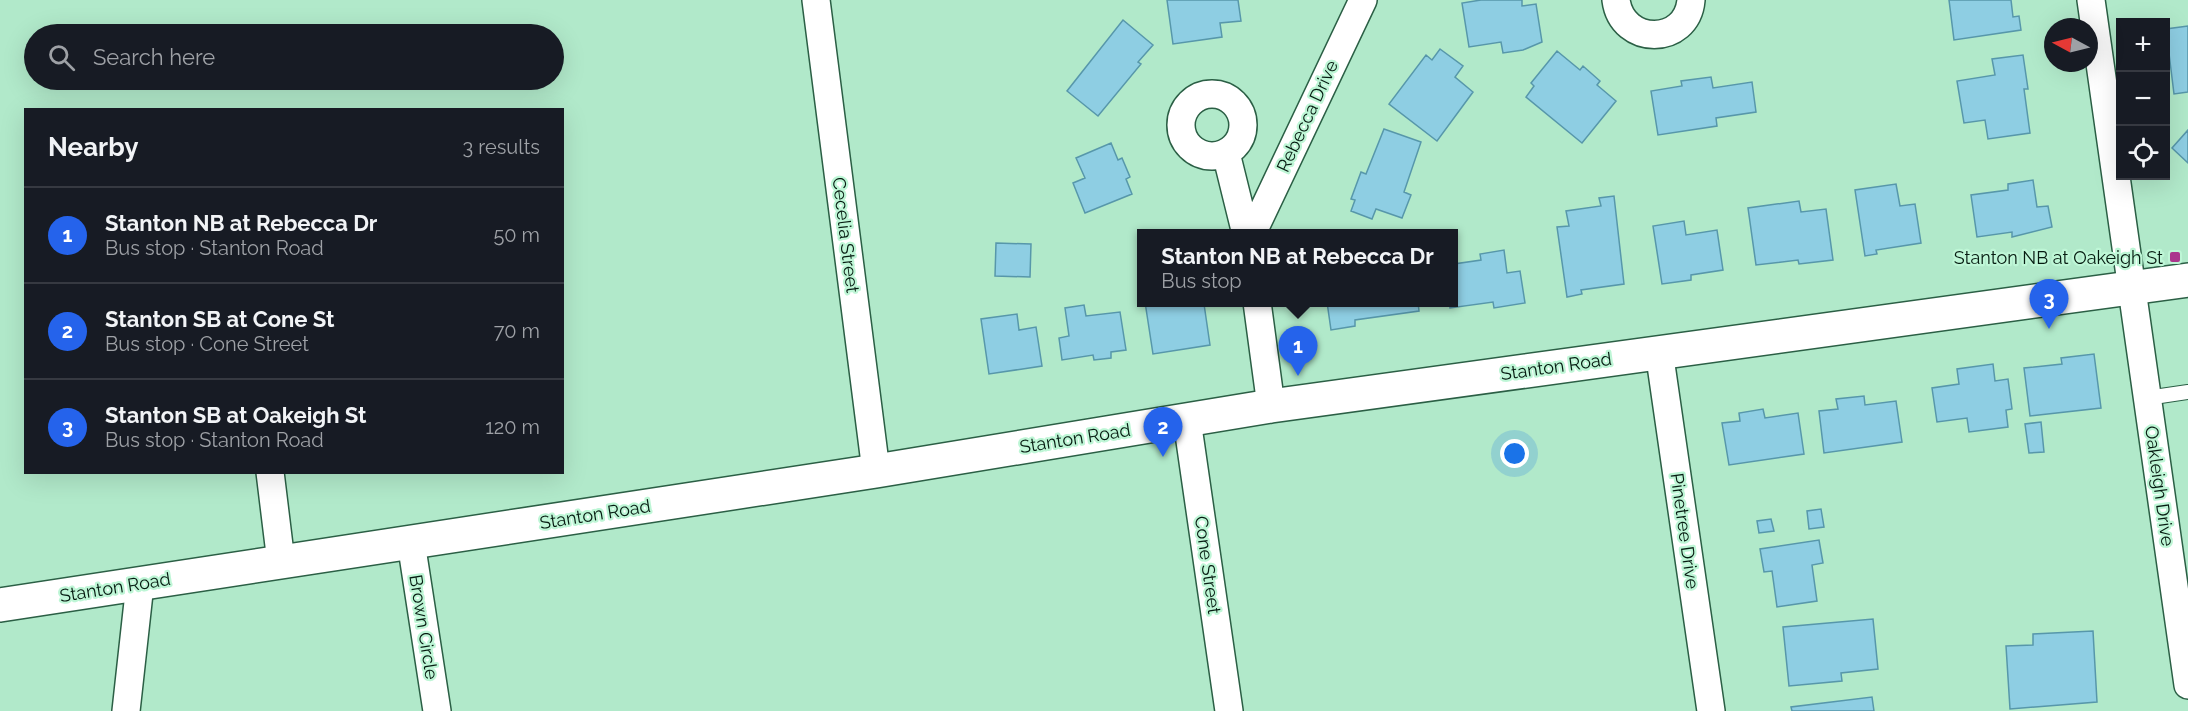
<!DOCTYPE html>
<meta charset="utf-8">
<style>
:root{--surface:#171b24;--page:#242831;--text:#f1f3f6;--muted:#9ea1a6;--line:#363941;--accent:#2563eb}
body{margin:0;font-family:Raleway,sans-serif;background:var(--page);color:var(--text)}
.controls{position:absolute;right:18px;top:18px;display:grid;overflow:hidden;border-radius:0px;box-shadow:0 6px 24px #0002}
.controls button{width:54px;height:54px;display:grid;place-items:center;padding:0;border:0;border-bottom:2px solid var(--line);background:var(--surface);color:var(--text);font:30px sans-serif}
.compass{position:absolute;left:2044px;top:18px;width:54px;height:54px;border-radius:50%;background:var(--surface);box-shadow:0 6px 24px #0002;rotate:277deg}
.you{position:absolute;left:1515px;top:454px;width:21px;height:21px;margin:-15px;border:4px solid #fff;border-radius:50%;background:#1a73e8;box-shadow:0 0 0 9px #1a73e833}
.badge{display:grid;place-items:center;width:39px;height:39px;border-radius:50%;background:var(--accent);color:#fff;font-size:20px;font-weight:700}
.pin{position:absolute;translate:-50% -50px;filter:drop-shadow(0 2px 3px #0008)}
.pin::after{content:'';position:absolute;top:32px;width:21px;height:18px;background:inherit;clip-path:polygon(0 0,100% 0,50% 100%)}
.popup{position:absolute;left:1137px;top:229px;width:321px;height:78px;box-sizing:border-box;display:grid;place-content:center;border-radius:0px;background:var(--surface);filter:drop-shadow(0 2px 4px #0005);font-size:20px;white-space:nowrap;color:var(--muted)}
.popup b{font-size:22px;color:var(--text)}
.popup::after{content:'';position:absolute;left:50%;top:100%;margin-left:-12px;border:12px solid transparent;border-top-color:var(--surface)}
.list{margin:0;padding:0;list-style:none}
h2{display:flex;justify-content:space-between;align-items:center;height:78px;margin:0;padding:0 24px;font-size:26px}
h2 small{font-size:20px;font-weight:400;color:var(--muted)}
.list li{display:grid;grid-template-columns:39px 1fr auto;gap:18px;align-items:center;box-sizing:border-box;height:96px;padding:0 24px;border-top:2px solid var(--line)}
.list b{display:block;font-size:22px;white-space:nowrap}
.list p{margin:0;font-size:20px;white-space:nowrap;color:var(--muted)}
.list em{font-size:20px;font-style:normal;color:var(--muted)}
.icon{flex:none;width:33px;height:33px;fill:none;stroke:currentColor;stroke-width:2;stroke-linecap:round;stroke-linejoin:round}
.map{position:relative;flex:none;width:2188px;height:711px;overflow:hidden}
.search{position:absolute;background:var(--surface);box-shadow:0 6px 24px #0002;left:24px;top:24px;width:540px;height:66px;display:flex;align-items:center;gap:15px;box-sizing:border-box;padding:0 21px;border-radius:33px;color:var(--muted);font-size:22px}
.panel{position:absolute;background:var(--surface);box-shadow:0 6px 24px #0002;left:24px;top:108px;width:540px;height:366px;border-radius:0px}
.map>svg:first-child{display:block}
</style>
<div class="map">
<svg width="2188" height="711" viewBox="0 0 2188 711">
<rect width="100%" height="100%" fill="#b1e9ca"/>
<path fill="#8ecee3" stroke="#5797aa" stroke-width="1.5" d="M1167,0h71l3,21 -21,2 2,14 -49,7z
M1481,0h41v6l14,-2 6,38 -19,8 -20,3 -2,-11 -32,5 -7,-44z
M1949,0h62l2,17 6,-1 2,14 -67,10z
M1123,20l30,25 -15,17 3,2 -43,52 -31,-25z
M2188,26v66l-14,2 -8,-65z
M1440,49l23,17 -8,11 18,15 -36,49 -48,-37 37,-49 6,5z
M1557,51l23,19 3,-4 17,15 -3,4 19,16 -34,42 -56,-46 8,-11 -3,-3z
M2023,55l5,34h-4l6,44 -42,6 -3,-19 -21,3 -7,-42 38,-6 -3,-16z
M1711,77l2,11 39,-6 4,30 -40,6 1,8 -59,9 -7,-44 31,-5 -1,-5z
M1384,129l37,13 -17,50 7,3 -9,23 -26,-9 -4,10 -21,-8 4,-11 -4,-1 10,-27 5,2z
M2188,130v33l-16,-15z
M1111,143l7,17 4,-2 8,19 -4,2 6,15 -47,19 -12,-30 12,-5 -9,-20z
M2033,180l4,27 11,-1 4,21 -40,10v-5l-35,5 -6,-42 37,-5v-6z
M1896,184l4,22 15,-2 6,39 -45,7 1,4 -12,2 -10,-66z
M1614,196l10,88 -43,6 1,4 -15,3 -10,-70 12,-1 -3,-15 35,-5 -2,-8z
M1799,201l2,11 25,-3 7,51 -34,4 -1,-4 -42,5 -8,-57z
M1684,221l2,14 31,-5 6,40 -32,5v5l-29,4 -9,-58z
M996,243l35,1 -1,33 -35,-1z
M1504,250l3,23 13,-2 5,32 -31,5 -1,-6 -43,6 -1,-6h5v-38l27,-4 -1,-6z
M1145,302h40l1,4 18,-2 6,41 -57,9z
M1327,302h91l1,9 -64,9v6l-24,4z
M1084,305l2,11 34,-4 6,38 -15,2v6l-17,2 -1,-5 -31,5 -3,-22 10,-2 -4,-28z
M1017,314l2,16 17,-3 6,39 -53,8 -8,-55z
M2094,354l7,54 -71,8 -6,-48 38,-4 -1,-6z
M1993,364l2,17 13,-2 4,30 -6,1 2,17 -39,5 -2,-14 -30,4 -5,-34 27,-4 -2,-15z
M1864,396l1,9 31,-4 6,41 -78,11 -5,-42 19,-2 -2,-10z
M1763,409l2,9 33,-5 6,41 -75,11 -7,-42 18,-2 -1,-8z
M2041,422l3,30 -15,1 -4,-29z
M1821,509l3,18 -15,2 -2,-18z
M1771,519l3,12 -15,2 -2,-12z
M1819,540l4,23 -11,2 5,36 -40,6 -5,-36 -8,1 -4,-23z
M1873,619l5,50 -37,4 1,8 -53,5 -6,-59z
M2093,631l4,71 -87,7 -4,-63 27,-1v-11z
M1872,697l2,14h-82l-1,-4z"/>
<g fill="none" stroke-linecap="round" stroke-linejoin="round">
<defs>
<path id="lane" d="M2147,398l41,-6"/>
<path id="street" d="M816,0l60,471
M1616,0c6,46 71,46 75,0
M2091,0l97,685
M1181 125a31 31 0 1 1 62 0a31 31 0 1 1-62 0Z
M1226,153l20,81
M1252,234l111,-234
M1257,302l14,104
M1659,351l52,360
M1187,420l42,291
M270,472l11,90
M411,542l26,169
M126,711l14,-127"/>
<path id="secondary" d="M0,605l876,-134 395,-65 917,-126"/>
</defs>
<use href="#lane" stroke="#2b5f45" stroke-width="16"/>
<use href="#street" stroke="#2b5f45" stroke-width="30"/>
<use href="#secondary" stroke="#2b5f45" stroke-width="36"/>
<use href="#lane" stroke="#fff" stroke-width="14"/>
<use href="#street" stroke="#fff" stroke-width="27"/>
<use href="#secondary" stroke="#fff" stroke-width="33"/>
</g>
<rect fill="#ab368d" stroke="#bef6d6" stroke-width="2" x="2169" y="251" width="12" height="12" rx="3"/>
<g text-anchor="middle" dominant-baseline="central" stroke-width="4.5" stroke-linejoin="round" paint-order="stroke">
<g font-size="18" fill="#061b11" stroke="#bef6d6">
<text transform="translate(1307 116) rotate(-65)">Rebecca Drive</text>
<text transform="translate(846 235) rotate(83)">Cecelia Street</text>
<text transform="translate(1556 366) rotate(-8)">Stanton Road</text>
<text transform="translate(1075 438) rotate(-9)">Stanton Road</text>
<text transform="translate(2160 486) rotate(82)">Oakleigh Drive</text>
<text transform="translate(595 514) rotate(-9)">Stanton Road</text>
<text transform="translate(1685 531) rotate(82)">Pinetree Drive</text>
<text transform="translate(1208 565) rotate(82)">Cone Street</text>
<text transform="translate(115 587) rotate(-9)">Stanton Road</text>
<text transform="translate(424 627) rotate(81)">Brown Circle</text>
</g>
<g font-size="18" fill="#061b11" stroke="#bef6d6" text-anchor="end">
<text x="2163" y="257">Stanton NB at Oakeigh St</text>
</g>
</g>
</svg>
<div class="controls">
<button>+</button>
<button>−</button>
<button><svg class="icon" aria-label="locate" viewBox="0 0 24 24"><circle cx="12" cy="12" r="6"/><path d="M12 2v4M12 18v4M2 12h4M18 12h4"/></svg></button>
</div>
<svg class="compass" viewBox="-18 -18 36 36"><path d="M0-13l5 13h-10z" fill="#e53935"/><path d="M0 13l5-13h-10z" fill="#9ea1a6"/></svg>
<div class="you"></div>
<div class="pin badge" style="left:1298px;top:376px">1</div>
<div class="popup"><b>Stanton NB at Rebecca Dr</b>Bus stop</div>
<div class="pin badge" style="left:1163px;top:457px">2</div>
<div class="pin badge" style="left:2049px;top:329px">3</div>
<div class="search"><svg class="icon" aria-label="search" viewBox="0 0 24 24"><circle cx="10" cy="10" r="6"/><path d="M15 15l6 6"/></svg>Search here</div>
<section class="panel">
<h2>Nearby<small>3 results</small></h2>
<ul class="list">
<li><span class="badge">1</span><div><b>Stanton NB at Rebecca Dr</b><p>Bus stop · Stanton Road</p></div><em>50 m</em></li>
<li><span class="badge">2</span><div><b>Stanton SB at Cone St</b><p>Bus stop · Cone Street</p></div><em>70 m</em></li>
<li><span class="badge">3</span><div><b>Stanton SB at Oakeigh St</b><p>Bus stop · Stanton Road</p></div><em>120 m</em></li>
</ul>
</section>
</div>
